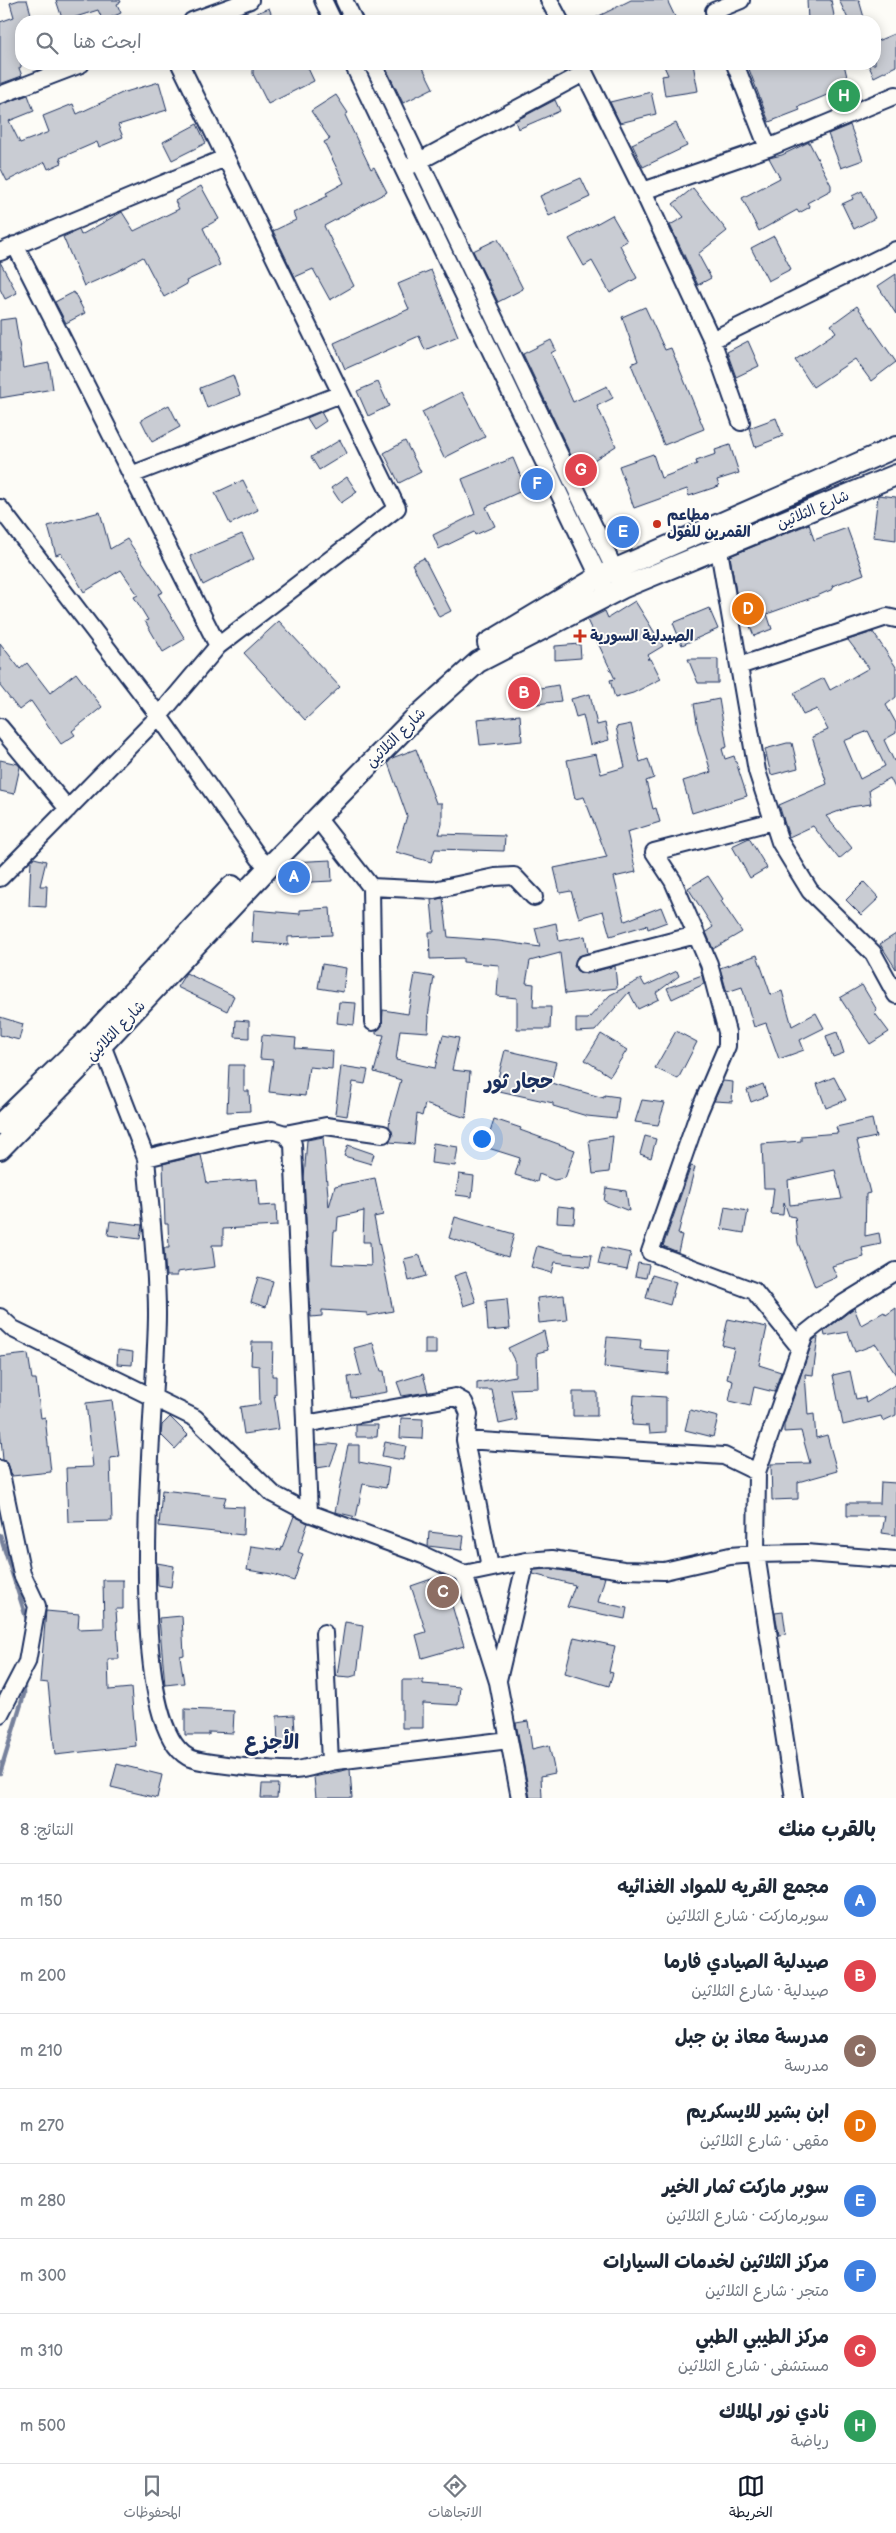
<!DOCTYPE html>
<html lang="ar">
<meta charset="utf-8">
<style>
:root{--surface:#fff;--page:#f2f2f3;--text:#1f2937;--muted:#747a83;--line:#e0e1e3;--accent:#111827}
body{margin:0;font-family:"Balsamiq Sans","Playpen Sans Arabic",sans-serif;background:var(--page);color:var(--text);direction:rtl}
.you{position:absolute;left:481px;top:1138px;width:18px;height:18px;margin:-12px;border:4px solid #fff;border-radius:50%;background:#1a73e8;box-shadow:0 0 0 8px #1a73e833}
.badge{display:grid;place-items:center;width:32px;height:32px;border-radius:50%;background:var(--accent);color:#fff;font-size:16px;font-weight:700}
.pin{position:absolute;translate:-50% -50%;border:2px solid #fff;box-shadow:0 1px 5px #0006}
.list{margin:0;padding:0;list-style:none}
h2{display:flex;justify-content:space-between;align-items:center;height:65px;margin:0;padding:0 20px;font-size:21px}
h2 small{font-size:16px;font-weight:400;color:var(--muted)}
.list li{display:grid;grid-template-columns:32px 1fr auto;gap:15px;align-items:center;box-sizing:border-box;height:75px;padding:0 20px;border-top:1px solid var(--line)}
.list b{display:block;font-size:19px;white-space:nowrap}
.list p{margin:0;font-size:16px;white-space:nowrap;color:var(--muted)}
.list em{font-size:16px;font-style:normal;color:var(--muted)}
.icon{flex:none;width:28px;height:28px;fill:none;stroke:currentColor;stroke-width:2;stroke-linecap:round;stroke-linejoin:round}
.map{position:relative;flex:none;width:896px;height:1798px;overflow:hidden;direction:ltr}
.search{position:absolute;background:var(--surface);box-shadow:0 2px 12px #0003;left:15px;right:15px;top:15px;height:55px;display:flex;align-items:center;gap:12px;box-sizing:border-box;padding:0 18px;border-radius:20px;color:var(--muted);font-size:19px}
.sheet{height:665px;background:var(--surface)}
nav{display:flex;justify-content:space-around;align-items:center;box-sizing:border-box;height:70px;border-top:1px solid var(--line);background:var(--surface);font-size:14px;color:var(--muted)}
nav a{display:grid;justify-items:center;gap:2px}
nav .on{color:var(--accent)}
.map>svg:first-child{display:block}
</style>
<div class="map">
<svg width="896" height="1798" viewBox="0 0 896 1798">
<rect width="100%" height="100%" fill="#fdfcf7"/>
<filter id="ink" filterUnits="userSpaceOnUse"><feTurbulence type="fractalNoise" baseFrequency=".02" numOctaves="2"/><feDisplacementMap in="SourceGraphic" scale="10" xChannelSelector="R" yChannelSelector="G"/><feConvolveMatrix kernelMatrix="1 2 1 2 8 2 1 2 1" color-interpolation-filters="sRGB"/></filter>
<g filter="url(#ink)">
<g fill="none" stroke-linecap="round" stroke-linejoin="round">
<path stroke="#76819c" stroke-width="4.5" d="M0,1535l28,88
M0,1773l24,-79v-13"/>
</g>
<path fill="#c9ccd3" stroke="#1b2f5e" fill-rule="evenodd" d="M19,0h8l6,21h-12v46l-2,1 3,8 -22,8v-62l14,-5 -4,-14z
M56,0h64l1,2 -4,2 4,9 -18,8 -5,-11 -35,11z
M631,0h36l10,21h-88z
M807,0h24l4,21h-27z
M839,0h20l6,21h-16z
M269,8l5,13h-37z
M896,33v33l-22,11 -6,-13h7v-22z
M264,64h42l8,17 -46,23 -15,-30v-5z
M384,64h37l12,24 -30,15z
M663,64h30l5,27 -33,5 -3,-20 6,-1z
M747,64h97l6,26 -23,5 -29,12 2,3 -31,12z
M159,82l8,28 -49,15 5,12 -24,10 -2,-5 -37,16 2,5 -14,6 -3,-7 -38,19 -7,-14v-62l28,-10 6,16 -25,10 11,22 29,-11 -6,-16 30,-12 4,10 45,-21z
M651,92l5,22 -36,9 -10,-21z
M336,95l12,18 -3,2 26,54 3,-2 13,25 -63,34 30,60 -24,14 -17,-31 -18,8 -22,-46 23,-11 -3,-7 35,-17 -2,-3 18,-10 -20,-41 6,-3 -19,-28z
M555,100l5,11 -42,18 -3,-8z
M676,123l11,23 -44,21 -11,-23z
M197,124l9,19 -34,17 -9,-18z
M850,125l13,35 -22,8 -13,-34z
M809,142l22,43v5l-24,13 3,4 -11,6 -2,-3 -38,21 -17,-33 38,-20 -11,-20 13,-3z
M581,178l9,19 -41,19 -9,-20z
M201,186l18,33 -16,9 17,37 -34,16 1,3 -23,13 -21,-40 -25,14 -34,15 -21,-49 16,-7 2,5 41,-23 12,19 45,-22 -4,-8z
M693,188l34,43 -29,23 13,24 -13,7 -28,-60 14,-8 -11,-13z
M862,191l13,27 -21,11 -12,-25 11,-5 -1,-3z
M612,215l15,26 -7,4 17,33 -27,15 -18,-32 -8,5 -15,-27z
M774,236l17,33 -23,12 -17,-33z
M498,239l25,50 -25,13 -25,-51z
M0,262l17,31 -12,6 -5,-10z
M431,270l27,66 -33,14 -6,-14 -74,33 -11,-26 75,-34 -11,-25z
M896,274v40l-18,-28z
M74,292l11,21 -19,10 -11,-21z
M857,306l39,56 -25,19 -16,-22 -42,28 -18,-27 41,-28 -5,-7z
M645,307l20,43 6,-2 33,81 -40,16 -33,-81 7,-3 -16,-44z
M15,318l8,50 26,-5 4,26 -53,9v-78z
M551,340l5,10 -5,3 22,49 34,-16 6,12 -16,8 19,40 -38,24 -55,-116z
M748,341l11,25 -23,11 -9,-25z
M233,375l7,20 -33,13 -7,-20z
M378,382l11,24 -21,10 -11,-25z
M462,392l23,45 -41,21 -22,-46z
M169,405l11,22 -28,15 -11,-22z
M321,412l5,9 -12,8 -7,-11z
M776,418l7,18 -28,11 -6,-19z
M340,440l7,13 -28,17 -8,-13z
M405,441l16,31 -22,11 -15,-30z
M730,445l9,28 -22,7 2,6 -30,10 -2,-7 -53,19 -15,-42 34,-12 8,24 36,-14 -1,-3 20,-7 -1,-4z
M513,458l13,31 -40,18 9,19 -20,9 -1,-3 -35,17 -6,-14 42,-21 -13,-35z
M347,477l10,15 -16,11 -10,-15z
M243,480l15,30 -28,14 -15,-31z
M878,495l18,2v43l-23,-3z
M100,512l10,37 17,-10 36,53 -5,2 27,45 -22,13 -18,-31 3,-1 -14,-23 4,-2 -17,-25 -37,22 -23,-39 -5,2 -8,-29z
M809,524l5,16 33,-12 17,46 -32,12 1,3 -16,7 -50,18 5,15 -18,7 -18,-44 -6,-36z
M242,534l12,25 -51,26 -13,-29z
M424,558l27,53 -12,6 -27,-53z
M635,601l28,45 -15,9 2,3 -3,1h4l10,20 -28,14 -18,5 -5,-18 5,-1 -28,-59 18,-9 3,7z
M709,608l9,21 -36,16 -9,-22z
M279,621l61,66 -35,33 -61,-67z
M873,632l23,35v30l-10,8 10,18v10l-12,7 10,21 2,-1v30l-6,-12 -21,12 2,14 -21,3 -24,9 26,32 -13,11 -26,-33 -24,11 -10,-32 48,-21 -15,-47 16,-7 -11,-21 -14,6 -9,-22 30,-15 6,12 39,-22 -21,-28zM868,731l17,35 -25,13 -16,-38z
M0,643l20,26 7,-6 23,30 26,-20 26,34 -30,24 3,4 -14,9 -30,-43 -12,9 -19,-24z
M580,644l1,14 -26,2v-14z
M688,659h30v24h-20z
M558,685l3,16 -24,3 -2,-15z
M590,694l7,31 8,-2 4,17 -19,5 -7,-30 -7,2 -5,-18z
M719,699l8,48 -5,2 3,10 9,-3 13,40 -55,17 -9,-32 28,-9 -13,-43 -4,-25z
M520,715l2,26 -42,4 -3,-26z
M631,724l9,38 8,-3 6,19 -8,3 7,28 3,-1 4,14 -33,10 9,40 -22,5 11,44 36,-14 6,15 -19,7 -1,-4 -37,11 -7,-25 -24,7 -8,-27 -11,2 -6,-25 53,-11 -23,-60 -9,2 -8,-39 29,-6 5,20 24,-7 -9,-40z
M787,743h5l6,25 -27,7 -6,-26z
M416,749l20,54h6v21l-3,10 66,2 -1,15 -69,-2 -4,13 -35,-10 11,-36 -19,-53 4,-5z
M0,760l18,4 2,3 -6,27 -14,-3z
M749,838l18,30 -17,10 -18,-32z
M34,858l12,3 -6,25h7l-1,21 -17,-1 2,-46z
M331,860l1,21 -41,2 -1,-21z
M708,876l15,23 -2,2 21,31 -29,17 -7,-17 7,-5 -25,-39z
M864,882l15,16 -18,17 -15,-15z
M443,898l5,39 51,4 41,6 -5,-19 21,-5 3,18 26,-5 3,17 -11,4 -3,9 3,5 9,3 29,-8 2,22 -52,6 -5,-41 -30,8 -4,22 8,1 -1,23h18l-1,22h-33v-31l-20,-2 2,-31 -36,-3v-4l-33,1 -1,-27h5l-3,-32z
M330,908l2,27 -44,2v8l-36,-3 2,-32 46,4v-4z
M896,934v35l-16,-25z
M757,955l14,40 11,-4 10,35 24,-13 8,15 -24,12 4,10 -25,9 -13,-36 -12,4 -12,-40 -15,5 -7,-24z
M322,964l24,4 -3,24 -25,-4z
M677,971l2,5 -23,17 3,6 -21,10 -9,-17 -34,39 -19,1v-13h12l22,-24 31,-16 4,7z
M186,973l48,23 -7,15 -50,-24z
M415,974l19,3 -6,39h1l-1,16 -28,-2 -4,30 39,8 8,-33 16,3 -7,32 18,2 -4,46 -41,-14 -3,12 -5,-2 -3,30 -25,-2 4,-7 -4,-9 1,-7 11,-39 -27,-8 10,-37 -8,-1v-3l6,-5 1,-16 25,4z
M702,975l2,9 -32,15 -5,-11z
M862,985l15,25 -3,2 15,20 -19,12 -30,-46z
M339,1002l17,1 -2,22 -17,-2z
M0,1017l23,7 -4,16 -19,-5z
M236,1020l13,1v17l-14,-1z
M676,1031l21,11 -19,37 -23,-11z
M837,1032l7,21 -11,4 -7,-21z
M601,1034l26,16 -17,26 -25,-16z
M262,1035l34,3 -1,10 38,3 -1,18 -23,-2 -4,29 -36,-4 4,-32 -13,-1z
M505,1050l51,12 -5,21 53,15v-3l15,2 -3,22 -29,-3 -34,-10v-3l-58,-13z
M229,1065h15v26h5l1,20 -23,1z
M341,1066l27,4 -3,14 -12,-2 -6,34 -12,-2z
M834,1077l12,23 -20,8 -9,-24z
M723,1081l10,1 -1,20 -18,-1z
M763,1084l4,12 -16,6 -4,-12z
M642,1100l23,3 -7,22 -23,-3z
M494,1119l27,9 -1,2 55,20 -10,28 -11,2 -15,-6 -2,8 -22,-7 5,-17 -35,-11z
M872,1119l4,18 -19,4 13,52 -4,1 -1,42 14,-3 2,11 -19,4 2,9 -32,9 5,11 -22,10 -17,-44 -3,-26 -6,-1 -5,-14 -1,13 -12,-1 3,-26h-10l-2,-44 39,-3v-5l37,-3 -2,-6zM835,1170l7,29 -52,6 -2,-25z
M613,1136l-4,36 -16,2 -4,-34z
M645,1136l11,3 -5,19 -11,-4z
M323,1137l6,70 6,-21 40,-8 8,37 -9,2 19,94 -26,5v-3l-45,-3v6l-11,1 -7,-139 3,-38zM364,1211l-1,31h7l1,24 -39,-2 2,-33h3l1,-14z
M433,1143l25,4 -3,19 -24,-3z
M348,1145l26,9 -3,10 -27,-8z
M201,1155l6,28 50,-4 2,27 17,-1 1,21 -54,3v16h-11l3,22 -38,5v4h-11l-2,-28h5l-1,-24h-3l-2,-60z
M691,1166l4,1 -17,67 4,1 -4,17 -15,-6z
M459,1174l15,2 -2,21 -16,-2z
M606,1188l20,3 3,20 -25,-10z
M558,1206l17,2 -1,15 -17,-1z
M725,1207l23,4 -4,22 -23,-4z
M455,1217l59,17 -6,23 -59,-19z
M110,1221l32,4 -2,14 -32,-4z
M537,1246l26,7 29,2 -2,12 -35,-5 -3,11 -21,-6z
M602,1247l29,6 -4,17 -29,-6z
M420,1255l6,21 -17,5 -5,-22z
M638,1263l11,2 -3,13 -11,-2z
M466,1272l10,30 -12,4 -10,-30z
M652,1275l24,7 -6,23 -24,-7z
M258,1277l15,4 -7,26 -15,-5z
M564,1295l3,25 -28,3 -2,-25z
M507,1299l3,30 -22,2 -2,-30z
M854,1308l7,17 23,-13 2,3 10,-7v67l-20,-31 -21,8 -7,-20 -23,4 -1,-5z
M728,1319l39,8 -8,38 22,7 -7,20 -20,-5 -4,19 -21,-5 4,-20 -6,-2 7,-31 -12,-3z
M544,1331l4,19 -11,3 1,35 -27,1 6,31 -18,4 -7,-34h-15v-7l38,-7v-14l-7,-14z
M607,1337l34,3 -1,9 29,2 -1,23 -64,-7z
M818,1337l-5,38 -8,-1 3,41 6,-1 2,24 11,-3 10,36 -39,11v17l-26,1 -1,-36 39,-1 -9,-32 -17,1v-7l29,-85z
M425,1339h11v15h-11z
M252,1342h21l-1,34h4v18h-2l5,35 -35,5 -4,-27 20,-3 -1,-38 -8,-1z
M373,1343l8,28h3l3,21 -36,6 -3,-21 13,-2 -7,-27z
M118,1350l15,2 -1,13 -15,-1z
M28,1354l4,25h4l5,39 4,-1 6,55 -39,4 -4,-13 -5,-3 -3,-32v-71z
M850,1371l6,28 9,-2 1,6 30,-19v31l-13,6 -2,-5 -38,9 -10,-50z
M423,1374l5,18 -26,4 -5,-14z
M573,1392h24v24h-24z
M634,1395l32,2v35l-16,1 -1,-7 -17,-1z
M112,1400l7,57 -9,1 2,63 -44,1 -2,-54 27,-1 -7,-64z
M690,1410l28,7 -5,20 -28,-7z
M170,1417l18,18 -13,14 -14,-14 1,-10z
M401,1418l22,1 -1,20 -22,-1z
M356,1425h22l-1,12h-21z
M385,1442l21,4 -3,14 -21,-4z
M330,1444l8,1 -8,21 -13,2 -1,-23z
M348,1445h11v17l30,6 -3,20 -23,-4 -7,33 -21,-5z
M881,1482l15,1v52l-14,-2 3,-17h-38v-13h33z
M162,1490l64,7 -3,9 21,1 -1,28 -84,-9z
M294,1516l14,7 -10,29 5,2 -9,27 -22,-7 -25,-4 4,-24 30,4z
M429,1532l35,4 -2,14 -34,-4z
M157,1563l17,3 -3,21 -13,-2z
M552,1569l53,8 -7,25 29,6 -2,11 -58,-12 8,-22 -42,-11 1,-4z
M443,1575l21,71 -42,12 -6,-23 10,-3 -15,-46z
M103,1580h20v29h-7l3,50h-11l1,31 22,-2 5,58 -81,9 -7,-72 -8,-1 6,-71 33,3 -1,15 26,-1z
M783,1612l3,22 -7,1 -4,-22z
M182,1616l2,39 -4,1 4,27 -19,2 -6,-67z
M345,1622l18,3 -6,50 -7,2 -13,-1z
M574,1637l41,9 -6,26 4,1 -4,13 -44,-13z
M402,1680h21v4l37,3 -2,18 -35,-2v25h-21z
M185,1709l49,2 -1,22 -24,-1v3h-24z
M294,1715l2,33 -18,1 -1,-33z
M528,1721l4,28 17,-4 6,28 -14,3 1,22h-12l-14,-75z
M117,1764l45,11 -5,23 -46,-11z
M350,1769l2,29h-36l-2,-21z
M262,1784h16l-1,14h-16z"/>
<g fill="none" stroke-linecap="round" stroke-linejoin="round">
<defs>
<path id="minor" d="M323,0l10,21
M344,0l10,21
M549,0l11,21
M714,11l27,-11
M192,21l58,-21
M353,64l251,523
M373,64l246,515
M580,64l63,127 69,149 29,82
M735,64l33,84
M0,95l81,-31
M410,166l174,-93
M643,191l125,-43 128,-53
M15,245l203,401
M0,252l225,-94
M712,340l184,-90
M131,475l210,-81
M0,508l159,208 100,142 10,9
M719,550l38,221 23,71 30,49 63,62 23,42
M739,666l148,-49 9,2
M0,727l68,82
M317,818l54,69 2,135
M774,821l-120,31 19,29 36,83 18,68v14l-28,66 -49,140 104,39 46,57
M0,878l159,-162 59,-70 179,-138 -217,-444
M371,887l63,3 61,-13 19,-1 20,21
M584,964l112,-29
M102,1045l44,113 87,-21 39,-7 13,4 8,10 16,369
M285,1134l41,-8 57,8
M146,1158c4,51 11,103 11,154 1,78 -38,406 31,445 11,7 91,14 107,13 14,-1 27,-7 41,-9 58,-7 115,-14 173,-21
M0,1317l13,12 182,89 78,76 36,19 114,42 41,19 62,-13 26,-2 71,11 41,1 66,-15 26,-2 50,-1 90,7
M305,1424l150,-27 9,5 5,12 -4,26 25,127
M465,1440l259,16 33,16
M0,1469l22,105 15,32 -10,56 -27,52
M464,1574l34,108 22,116
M324,1633l6,129
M498,1680l28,-119
M794,1798l-38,-244 1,-82 48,-138 39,-31 52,-32"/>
<path id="major" d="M488,643l112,-67 296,-129
M0,1124l92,-89 140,-149
M0,1149l102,-104 167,-178 144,-147 65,-58 144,-74 274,-113"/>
</defs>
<use href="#minor" stroke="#1b2f5e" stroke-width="20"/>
<use href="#major" stroke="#1b2f5e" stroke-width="24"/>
<use href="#minor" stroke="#fdfcf7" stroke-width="16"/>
<use href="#major" stroke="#fdfcf7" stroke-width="20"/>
</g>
</g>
<g fill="#c8321e" stroke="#fdfcf7" stroke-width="2">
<circle cx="657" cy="524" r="5"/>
<path d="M577.5 628.5h5v5h5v5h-5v5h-5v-5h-5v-5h5z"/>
</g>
<g text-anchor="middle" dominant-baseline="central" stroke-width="4" stroke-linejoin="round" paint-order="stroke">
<g font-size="15" fill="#1b2f5e" stroke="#fdfcf7">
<text transform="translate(813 510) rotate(-23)">شارع الثلاثين</text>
<text transform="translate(396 738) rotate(-45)">شارع الثلاثين</text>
<text transform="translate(116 1031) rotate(-46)">شارع الثلاثين</text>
</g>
<g font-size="15" font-weight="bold" fill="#1b2f5e" stroke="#fdfcf7" text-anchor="start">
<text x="667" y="515">مطاعم<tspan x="667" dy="17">القمرين للفول</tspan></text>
<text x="590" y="636">الصيدلية السورية</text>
</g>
<g font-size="20" font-weight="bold" fill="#1b2f5e" stroke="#fdfcf7">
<text x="519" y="1082">حجار ثور</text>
<text x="272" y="1743">الأجزع</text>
</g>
</g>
</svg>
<div class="you"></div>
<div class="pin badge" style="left:294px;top:877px;background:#3f7fe0">A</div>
<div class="pin badge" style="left:524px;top:693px;background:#e0444e">B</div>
<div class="pin badge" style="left:443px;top:1592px;background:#8d6e63">C</div>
<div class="pin badge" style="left:748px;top:609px;background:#e8710a">D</div>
<div class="pin badge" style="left:623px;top:532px;background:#3f7fe0">E</div>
<div class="pin badge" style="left:537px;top:484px;background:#3f7fe0">F</div>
<div class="pin badge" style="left:581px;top:470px;background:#e0444e">G</div>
<div class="pin badge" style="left:844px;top:96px;background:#2e9e5b">H</div>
<div class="search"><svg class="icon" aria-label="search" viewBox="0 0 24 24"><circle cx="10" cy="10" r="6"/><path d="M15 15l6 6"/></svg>ابحث هنا</div>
</div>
<section class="sheet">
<h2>بالقرب منك<small>النتائج: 8</small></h2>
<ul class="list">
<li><span class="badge" style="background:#3f7fe0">A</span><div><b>مجمع القريه للمواد الغذائيه</b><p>سوبرماركت · شارع الثلاثين</p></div><em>150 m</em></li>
<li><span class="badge" style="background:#e0444e">B</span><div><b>صيدلية الصيادي فارما</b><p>صيدلية · شارع الثلاثين</p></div><em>200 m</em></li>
<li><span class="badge" style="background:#8d6e63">C</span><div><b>مدرسة معاذ بن جبل</b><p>مدرسة</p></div><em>210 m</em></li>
<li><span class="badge" style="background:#e8710a">D</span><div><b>ابن بشير للايسكريم</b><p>مقهى · شارع الثلاثين</p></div><em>270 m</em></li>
<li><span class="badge" style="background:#3f7fe0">E</span><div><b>سوبر ماركت ثمار الخير</b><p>سوبرماركت · شارع الثلاثين</p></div><em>280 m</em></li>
<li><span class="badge" style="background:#3f7fe0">F</span><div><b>مركز الثلاثين لخدمات السيارات</b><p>متجر · شارع الثلاثين</p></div><em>300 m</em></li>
<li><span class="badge" style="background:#e0444e">G</span><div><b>مركز الطيبي الطبي</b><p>مستشفى · شارع الثلاثين</p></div><em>310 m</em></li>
<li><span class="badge" style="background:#2e9e5b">H</span><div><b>نادي نور الملاك</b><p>رياضة</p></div><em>500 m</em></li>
</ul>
</section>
<nav>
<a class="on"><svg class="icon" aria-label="map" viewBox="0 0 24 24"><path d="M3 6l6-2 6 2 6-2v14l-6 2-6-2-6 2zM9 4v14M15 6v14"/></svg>الخريطة</a>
<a><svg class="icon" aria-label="directions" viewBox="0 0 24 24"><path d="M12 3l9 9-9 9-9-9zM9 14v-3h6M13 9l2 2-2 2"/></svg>الاتجاهات</a>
<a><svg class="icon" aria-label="saved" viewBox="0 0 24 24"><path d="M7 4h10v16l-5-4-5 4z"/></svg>المحفوظات</a>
</nav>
